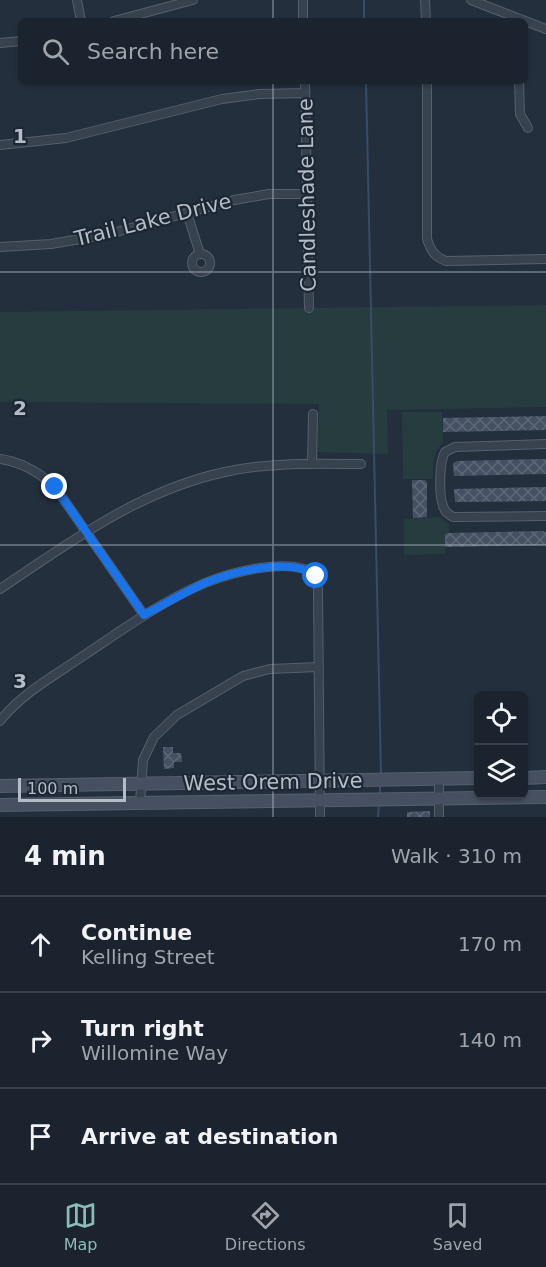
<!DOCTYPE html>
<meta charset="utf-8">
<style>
:root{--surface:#1b232e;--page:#282f3a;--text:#f1f3f6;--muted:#a0a4aa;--line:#39404a;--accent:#8bbbb9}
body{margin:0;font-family:"DejaVu Sans",sans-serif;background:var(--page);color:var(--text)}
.controls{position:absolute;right:18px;bottom:18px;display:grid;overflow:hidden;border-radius:9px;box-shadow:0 2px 4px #0004}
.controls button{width:54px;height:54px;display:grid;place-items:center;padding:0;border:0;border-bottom:2px solid var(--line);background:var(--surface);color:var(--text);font:30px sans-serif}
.scale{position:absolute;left:18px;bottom:15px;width:108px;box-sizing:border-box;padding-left:6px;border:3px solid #b4bcc9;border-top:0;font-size:16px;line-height:21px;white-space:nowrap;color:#b4bcc9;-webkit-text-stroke:4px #1d2633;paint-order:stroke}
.stop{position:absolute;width:18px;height:18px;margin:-14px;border:4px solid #1a73e8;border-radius:50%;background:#fff}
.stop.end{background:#1a73e8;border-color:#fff;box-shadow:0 2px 6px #0008}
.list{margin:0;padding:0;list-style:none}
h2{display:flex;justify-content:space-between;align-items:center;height:78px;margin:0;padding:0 24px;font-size:26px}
h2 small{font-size:20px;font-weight:400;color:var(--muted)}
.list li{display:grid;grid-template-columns:39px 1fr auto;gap:18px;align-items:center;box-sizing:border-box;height:96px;padding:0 24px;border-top:2px solid var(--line)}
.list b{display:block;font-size:22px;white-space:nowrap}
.list p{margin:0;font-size:20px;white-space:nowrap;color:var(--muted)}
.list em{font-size:20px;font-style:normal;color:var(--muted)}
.icon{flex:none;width:33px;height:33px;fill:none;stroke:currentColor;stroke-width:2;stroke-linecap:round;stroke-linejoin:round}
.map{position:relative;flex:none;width:546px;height:817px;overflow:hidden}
.search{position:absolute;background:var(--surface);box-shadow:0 2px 4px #0004;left:18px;right:18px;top:18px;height:66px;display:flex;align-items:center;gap:15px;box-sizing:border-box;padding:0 21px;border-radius:9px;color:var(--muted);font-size:22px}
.sheet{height:366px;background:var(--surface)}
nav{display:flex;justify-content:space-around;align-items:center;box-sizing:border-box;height:84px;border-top:2px solid var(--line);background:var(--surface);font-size:16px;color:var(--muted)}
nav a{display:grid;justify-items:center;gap:3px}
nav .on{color:var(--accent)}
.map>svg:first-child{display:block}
</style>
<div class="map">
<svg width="546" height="817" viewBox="0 0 546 817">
<defs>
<pattern id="building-cross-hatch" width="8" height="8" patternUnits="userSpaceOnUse" patternTransform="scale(1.5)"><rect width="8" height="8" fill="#455162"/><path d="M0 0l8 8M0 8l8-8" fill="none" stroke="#5d6877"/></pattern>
</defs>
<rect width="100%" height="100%" fill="#242f3e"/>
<path fill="#263c3f" d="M546,305v102l-159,3 1,44 -71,-2 2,-48 -319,-2v-90z
M402,412h40l1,31c-11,10 -10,22 -10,36h-30z
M439,517l10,7v10h-4v20l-41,1v-36z"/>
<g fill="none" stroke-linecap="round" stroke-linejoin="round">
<path stroke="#394c67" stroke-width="2" d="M364,0v21
M366,81l15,693
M380,795v-12
M378,817l1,-13"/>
</g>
<path fill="url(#building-cross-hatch)" d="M546,416v14l-103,2v-14z
M546,459v15l-92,2 -1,-13 4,-2z
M412,480h13l2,3v34l-14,1z
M546,487v14l-91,1 -1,-13z
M542,531l4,1v13l-101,2v-13l4,-1z
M163,747h10v6h8l1,9h-8v6l-10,1z
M430,811v6h-23v-5z"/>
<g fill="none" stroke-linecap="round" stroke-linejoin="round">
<defs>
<path id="minor" d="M77,0l4,21
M303,0v21
M425,0l1,21
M471,0l75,29
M114,21l79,-21
M0,43l21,-2
M305,81l4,227
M427,81v158c4,12 7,17 19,22l100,-2
M519,81l1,33 8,14
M0,145l66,-7 156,-39 38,-5 45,-1
M187,213l13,41
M0,247l51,-3 58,-10 125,-34 35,-6h38
M192 263a9 9 0 1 1 18 0a9 9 0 1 1-18 0Z
M546,444l-91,3 -10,5c-6,10 -6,43 -2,54 2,6 5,8 10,11l93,-1
M0,459c22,3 39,13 55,28l89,128
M312,464l1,-50
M0,589c70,-47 140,-99 225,-117 44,-10 91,-8 136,-8
M0,721c22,-28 54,-45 83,-65 39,-26 79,-55 122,-73 27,-11 87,-27 111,-8l2,14 2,228
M439,779v38
M140,803l3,-43 11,-23 23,-22 66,-39 27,-7 49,-2"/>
<path id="secondary" d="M524,778l22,-1
M0,786l478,-8
M0,805l546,-8"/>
</defs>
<use href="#minor" stroke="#565f6c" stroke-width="10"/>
<use href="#secondary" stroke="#565f6c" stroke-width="14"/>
<use href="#minor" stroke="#38414e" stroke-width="8"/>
<use href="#secondary" stroke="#465061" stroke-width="12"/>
</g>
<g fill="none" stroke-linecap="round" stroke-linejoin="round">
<path stroke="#1a73e8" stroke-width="8" d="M55,487l89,128c20,-10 40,-23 61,-32 27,-11 88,-27 111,-7"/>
</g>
<path fill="none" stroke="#b4bcc9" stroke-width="1.5" stroke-opacity="0.55" d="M273,0v21M273,81v736M0,272h546M0,545h546"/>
<g text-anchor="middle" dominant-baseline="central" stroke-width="4.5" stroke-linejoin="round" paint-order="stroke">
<g font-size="21" fill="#b4bcc9" stroke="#1d2633">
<text transform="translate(307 195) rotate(-91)">Candleshade Lane</text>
<text transform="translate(153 220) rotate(-14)">Trail Lake Drive</text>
<text transform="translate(273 782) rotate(-1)">West Orem Drive</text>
</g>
</g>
<g font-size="20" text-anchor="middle" font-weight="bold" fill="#b4bcc9" stroke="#1d2633" stroke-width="4.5" stroke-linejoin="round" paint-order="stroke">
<text x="20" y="143">1</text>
<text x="20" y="415">2</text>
<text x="20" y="688">3</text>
</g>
</svg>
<div class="controls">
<button><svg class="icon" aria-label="locate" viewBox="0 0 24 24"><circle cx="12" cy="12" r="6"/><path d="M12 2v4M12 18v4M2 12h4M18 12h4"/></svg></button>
<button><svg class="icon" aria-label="layers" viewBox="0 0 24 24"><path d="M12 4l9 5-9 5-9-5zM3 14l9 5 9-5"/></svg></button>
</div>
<div class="scale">100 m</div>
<div class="stop" style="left:316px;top:576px"></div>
<div class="stop end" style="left:55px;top:487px"></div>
<div class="search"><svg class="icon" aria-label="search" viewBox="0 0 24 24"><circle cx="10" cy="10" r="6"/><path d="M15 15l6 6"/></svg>Search here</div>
</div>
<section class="sheet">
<h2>4 min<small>Walk · 310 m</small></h2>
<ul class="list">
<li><svg class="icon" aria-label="ahead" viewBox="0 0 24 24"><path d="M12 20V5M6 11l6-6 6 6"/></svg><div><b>Continue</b><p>Kelling Street</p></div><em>170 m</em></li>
<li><svg class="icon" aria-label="right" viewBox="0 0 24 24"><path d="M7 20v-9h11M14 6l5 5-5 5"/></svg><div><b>Turn right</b><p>Willomine Way</p></div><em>140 m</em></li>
<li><svg class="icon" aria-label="arrive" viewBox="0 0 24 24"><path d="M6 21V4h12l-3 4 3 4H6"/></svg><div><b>Arrive at destination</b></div></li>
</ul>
</section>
<nav>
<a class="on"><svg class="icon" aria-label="map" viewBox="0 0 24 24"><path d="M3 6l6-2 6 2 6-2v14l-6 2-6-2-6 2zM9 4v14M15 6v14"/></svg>Map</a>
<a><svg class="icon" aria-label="directions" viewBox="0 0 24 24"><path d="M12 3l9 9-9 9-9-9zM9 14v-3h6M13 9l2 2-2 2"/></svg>Directions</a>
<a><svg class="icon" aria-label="saved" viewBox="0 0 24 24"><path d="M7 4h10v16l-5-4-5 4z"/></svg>Saved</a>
</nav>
